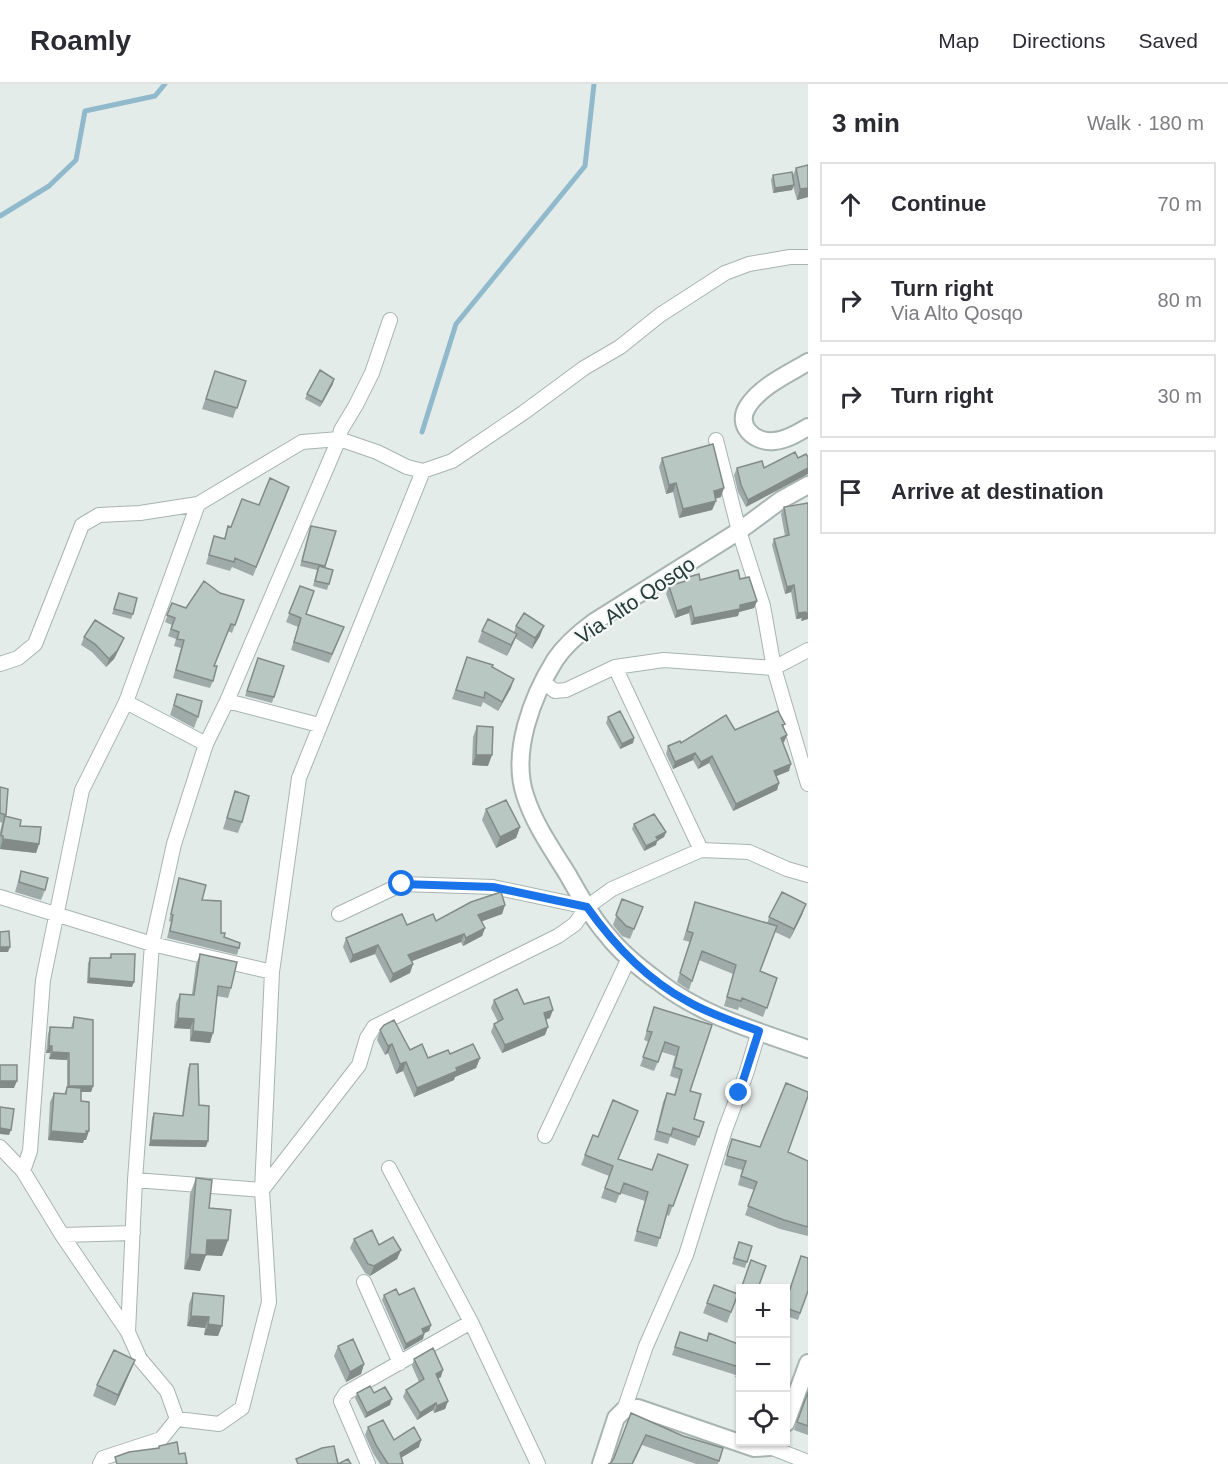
<!DOCTYPE html>
<meta charset="utf-8">
<style>
:root{--surface:#fff;--page:#f2f2f3;--text:#2b2b33;--muted:#7c7c81;--line:#e1e1e2}
body{margin:0;font-family:Arial,sans-serif;background:var(--page);color:var(--text)}
.controls{position:absolute;right:18px;bottom:18px;display:grid;overflow:hidden;border-radius:0px;box-shadow:0 2px 4px #0004}
.controls button{width:54px;height:54px;display:grid;place-items:center;padding:0;border:0;border-bottom:2px solid var(--line);background:var(--surface);color:var(--text);font:30px sans-serif}
.stop{position:absolute;width:18px;height:18px;margin:-14px;border:4px solid #1a73e8;border-radius:50%;background:#fff}
.stop.end{background:#1a73e8;border-color:#fff;box-shadow:0 2px 6px #0008}
.list{margin:0;padding:0;list-style:none}
h2{display:flex;justify-content:space-between;align-items:center;height:78px;margin:0;padding:0 24px;font-size:26px}
h2 small{font-size:20px;font-weight:400;color:var(--muted)}
.list li{display:grid;grid-template-columns:39px 1fr auto;gap:18px;align-items:center;box-sizing:border-box;height:84px;margin:0 12px 12px;padding:0 12px;border:2px solid var(--line);border-radius:0px}
.list b{display:block;font-size:22px;white-space:nowrap}
.list p{margin:0;font-size:20px;white-space:nowrap;color:var(--muted)}
.list em{font-size:20px;font-style:normal;color:var(--muted)}
.icon{flex:none;width:33px;height:33px;fill:none;stroke:currentColor;stroke-width:2;stroke-linecap:round;stroke-linejoin:round}
.map{position:relative;flex:none;width:808px;height:1380px;overflow:hidden}
header{display:flex;align-items:center;gap:36px;box-sizing:border-box;height:84px;padding:0 30px;background:var(--surface);border-bottom:2px solid var(--line)}
header strong{font-size:28px}
nav{display:flex;gap:33px;margin-inline-start:auto;font-size:21px}
main{display:flex}
aside{flex:1;background:var(--surface)}
.map>svg:first-child{display:block}
</style>
<header>
<strong>Roamly</strong>
<nav><a>Map</a><a>Directions</a><a>Saved</a></nav>
</header>
<main>
<div class="map">
<svg width="808" height="1380" viewBox="0 0 808 1380">
<rect width="100%" height="100%" fill="#e4ecea"/>
<g fill="none" stroke-linecap="round" stroke-linejoin="round">
<path stroke="#91b9cc" stroke-width="5" d="M0,132l49,-30 27,-26 9,-49 70,-15 10,-12
M422,348l34,-108 129,-158 9,-82"/>
<defs>
<path id="minor" d="M716,356l23,91 24,75 11,62 34,116
M0,580l18,-6 17,-14 47,-119 17,-10 41,-2 58,-9
M615,583l86,183
M543,598l12,9 11,-1 49,-23 49,-7 110,8 34,-18
M227,617l92,24
M206,660l-80,-42 72,-198 104,-62 37,-3 38,13 30,15 16,4 29,-10 71,-48 61,-45 36,-21 40,-32 65,-42 24,-9 41,-7h18
M0,813l152,47 120,28
M339,830l63,-30 91,3 94,20
M545,1052l84,-178
M0,1063l23,24 39,64 66,97
M389,1084l82,154 67,142
M23,1087l7,-20 13,-171 39,-190 44,-88
M135,1096l127,10 97,-125 8,-27 7,-11 184,-91 17,-12 12,-17 25,-18 89,-39 48,2 38,17 21,6
M62,1151l71,-2
M364,1198l36,81
M624,1326l22,-64 40,-91 39,-125 21,-56 13,-43
M177,1335l42,5 23,-16 27,-106 -7,-112 10,-218 27,-194 124,-307
M770,1363l38,15
M100,1380l3,-6 58,-19 16,-20 -10,-28 -27,-32 -12,-27 7,-152 17,-236 22,-100 32,-100 21,-43 112,-262 2,-9 15,-25 16,-32 18,-53
M368,1380l-27,-63 5,-8 125,-71"/>
<path id="tertiary" d="M808,278c-20,12 -47,24 -60,44 -13,19 6,37 26,35 12,-1 24,-8 34,-14
M808,401l-27,15 -42,31 -145,91c-15,11 -29,23 -39,38 -23,37 -44,92 -30,135 9,29 27,54 43,80 12,21 24,43 40,61 14,18 33,33 51,46 43,34 99,49 149,67
M786,1339l22,-60
M601,1380l15,-46 8,-8 14,-2 116,40 16,-1 5,-5"/>
</defs>
<use href="#minor" stroke="#a7b4b2" stroke-width="16"/>
<use href="#tertiary" stroke="#a7b4b2" stroke-width="20"/>
<use href="#minor" stroke="#fff" stroke-width="14"/>
<use href="#tertiary" stroke="#fff" stroke-width="16"/>
</g>
<path fill="#9faba8" d="M808,81v32l-11,3 -4,-14 -1,4 -19,3 -2,-13 2,-5 19,2 4,-9z
M215,287l31,10 -13,37 -31,-9z
M333,300l-13,23 -15,-8 2,-5z
M662,374l59,39 -6,2 1,2 -4,9 -33,8 -6,-26 -7,2 -7,-27z
M737,384h27l-18,39 -8,-15 -4,-17z
M286,412l-33,80 -21,-9 -2,4 -24,-7 8,-28 10,3 4,-13 3,1 28,-22z
M808,421v114l-7,2 1,-3 -6,1 -5,-27 -6,2 -13,-49 2,-6 11,-3 -4,-22 3,-7z
M311,442l25,5 -11,37 4,16 -2,6 -14,-4 4,-16 -17,-4z
M685,494l15,2 40,-1 17,22 -3,7 -15,4 -1,4 -47,9 -2,-12 -14,5 -9,-24 3,-8 15,-4z
M300,502l6,28 35,21 -12,28 -38,-13 7,-23 -12,-5z
M119,509l14,21 -2,5 -19,-5z
M220,509l24,7 -12,33 -4,-2 -14,35 -1,15 -3,7 -37,-10 8,-30 -7,-2 2,-7 -8,-3 4,-11 -7,-3 7,-19 14,5z
M516,542l24,10 -8,13 -17,-11 -8,18 -29,-14 4,-11 32,1z
M84,553l37,8 -7,14 -8,8 -14,-15 -11,-7z
M467,573l44,31 -13,23 -15,-9 -2,5 -29,-8z
M258,574l26,8 -12,37 -27,-7z
M177,610l21,23 -4,11 -24,-13z
M608,633l26,21 -1,5 -13,6 -14,-26z
M785,640l-2,3 4,8 -3,7h-1l6,29 -13,5 3,7 -2,7 -44,21 -24,-48 -11,6 -5,-9 -20,9 -7,-15 2,-8 67,-16z
M477,642l11,40 -16,-1 1,-28z
M0,703l5,29 15,10 19,18 -3,9 -36,-4v-17l2,-9 -2,-1z
M235,707l7,31 -4,11 -15,-4z
M486,725l34,18 -4,11 -20,10 -14,-28z
M634,740l32,8 -2,5 -7,4 -1,4 -12,6 -12,-22z
M21,787l24,19 -4,10 -26,-8z
M179,794l45,59 15,11 -2,7 -70,-17 4,-16 -2,-1 8,-36z
M622,815l21,8 -13,32 -8,-3 -9,-11z
M695,818l72,22 2,-7 37,-13 -4,11 -12,24 -15,-7 -15,39 17,7 -14,39 -24,-10 -1,3 -14,-4 9,-32 -34,-14 -10,30 -12,-8 13,-40 -7,-2z
M505,821l-3,9 -21,7 4,7 -3,8 -19,10 -2,-4 -50,19 2,3 -3,9 -20,10 -15,-29 -25,9 -7,-16 3,-9 61,-13 29,-4z
M111,870l21,33 -45,-4 1,-20 2,-5h19z
M200,870l31,34 -3,10 -11,-2 -7,47 -20,-2v-12l-16,-1 2,-25 4,-9h12l4,-30z
M494,916l30,4 26,14 -4,2 -1,15 -43,18 -11,-21 3,-8 4,-2 -7,-14z
M654,923l58,18 -22,66 4,28 10,3 -9,24 -25,-9 -2,7 -14,-4 9,-38 4,-9 7,2 5,-16 -9,-3 5,-20 -13,-4 -8,19 -14,-5 9,-24 -5,-2z
M74,933l19,69 -2,6h-10v9l5,39h-2l-1,3 -35,-3 2,-38 4,-9 10,1 3,-7v-27l-18,-1 1,-6h-4l2,-19 2,-7 21,1z
M380,946l30,20 18,8 22,-4 30,4 -4,10 -21,9 -1,3 -40,17 -11,-26 -7,3 -8,-21 -3,2 -8,-15z
M190,980l16,83 -57,-1 3,-28 2,-5 28,3 6,-47z
M732,1055l28,8 28,5 20,9v75l-28,-7 -35,-14 9,-25 -16,-5 4,-15 -18,-5z
M585,1071l33,4 34,11 36,-5 -19,51 -2,-1 -10,32 -23,-6 11,-40 -25,-8 -4,10 -15,-5 8,-22 -28,-11z
M196,1094l13,30 19,32 -6,16 -16,-1 -6,16 -16,-2 6,-75z
M354,1155l25,6 22,5 -4,9 -27,17 -5,-3 -15,-25z
M739,1158l13,4 -7,22 -13,-4z
M714,1201l24,9 -11,29 -24,-10z
M741,1205v9l-3,-1z
M786,1207l3,1 19,-1 -10,29 -12,-4z
M193,1209l31,3 -6,40 -14,-1 1,-7 -18,-2 2,-22z
M384,1211h15l32,30 -2,6 -5,2 -1,6 -19,11 -22,-50z
M680,1248l26,9 35,4v34l-6,-2 1,-2 -64,-20z
M338,1262l26,18 -3,10 -15,8 -12,-26z
M414,1275l27,18 -3,2 10,22 -3,8 -11,4 -1,-3 -16,10 -14,-23 3,-7 13,-8 -7,-16z
M135,1276l-4,10 -16,36 -22,-10 4,-11z
M808,1308v43l-14,-5z
M357,1309h17l16,12 -25,13 -10,-20z
M631,1329l52,23 40,12 -5,16h-22l-54,-19 -9,19h-25l3,-1 3,-5z
M368,1343l26,13 25,7 -18,11 2,6h-23l-7,-11 -8,-18z"/>
<path fill="#828b88" d="M794,101l-2,5 -19,3 2,-5z
M808,104v9l-11,3 3,-11z
M334,295l-1,5 -13,23 2,-5z
M808,384v6l-62,33 2,-7z
M676,399l-3,9 -7,2 3,-9z
M724,404l-3,9 -11,3 4,-9z
M716,417l-4,9 -33,8 4,-9z
M794,501l-3,7 -6,2 2,-7z
M757,517l-3,7 -15,4 -1,4 -47,9 3,-7z
M691,522l-2,7 -14,5 2,-7z
M806,528l2,1v6l-7,2 1,-3 -6,1 2,-6z
M544,542l-4,10 -8,13 3,-11z
M517,550l-4,10 -6,12 4,-11z
M124,554l-3,7 -7,14 -8,8 3,-8z
M514,595l-3,9 -13,23 4,-9z
M787,651l-3,7 -5,3 2,-7z
M634,654l-1,5 -13,6 2,-5z
M695,669l-2,7 -20,9 2,-7z
M476,671h16l-4,11 -16,-1z
M712,672l-3,7 -11,6 3,-7z
M791,680l-2,7 -17,7 2,-7z
M779,699l-2,7 -44,21 3,-7z
M520,743l-4,11 -20,10 4,-11z
M666,748l-2,5 -7,4 -1,4 -12,6 2,-5 10,-9z
M3,755l36,5 -3,9 -36,-4z
M806,820l-4,11 -12,24 4,-10z
M505,821l-3,9 -27,10 3,-9z
M485,844l-3,8 -19,10 3,-8z
M464,850l-3,8 -56,22 3,-9z
M378,861l-3,9 -25,9 3,-8z
M0,863h10l-2,5h-8z
M413,880l-3,9 -20,10 3,-9z
M89,894l45,4 -2,5 -45,-4z
M553,926l-3,8 -9,3 3,-8z
M178,934l16,1 -4,10 -16,-1z
M548,943l-3,8 -43,18 3,-8z
M193,947l20,2 -3,10 -20,-2z
M392,960l-4,9 -3,2 3,-9z
M49,962h3l-2,7h-4z
M52,968l17,1 -2,7 -18,-1z
M480,974l-4,10 -21,9 -1,3 -40,17 3,-9 39,-20z
M406,978l-3,9 -7,3 4,-10z
M0,997h17l-3,7h-14z
M69,1002h24l-2,6h-24z
M0,1044l11,2 -2,5 -9,-1z
M51,1047h38l-3,9h-2l-1,3 -35,-3z
M151,1056l57,1 -2,6 -57,-1z
M207,1156h21l-6,16 -19,-1h3l-6,16 -16,-2 6,-15z
M401,1166l-4,9 -27,17 4,-10z
M191,1232l18,1 -4,11 -18,-2z
M208,1240l14,2 -4,10 -14,-1z
M431,1241l-2,6 -9,4 2,-6z
M424,1250l-1,5 -19,11 2,-6z
M135,1276l-4,10 -16,36 3,-11z
M364,1280l-3,10 -15,8 4,-10z
M443,1286l-2,7 -8,4 3,-7z
M392,1315l-2,6 -25,13 2,-5z
M448,1317l-3,8 -11,4 3,-7z
M436,1319l-3,7 -16,10 3,-7z
M421,1356l-2,7 -22,13 3,-7z"/>
<path fill="#b9c7c3" stroke="#828b88" stroke-width="1.5" d="M808,81v23l-8,1 -4,-21z
M792,88l2,13 -19,3 -2,-13z
M320,286l14,9 -12,23 -15,-8z
M215,287l31,10 -9,27 -31,-9z
M713,360l11,44 -10,3 2,10 -33,8 -7,-26 -7,2 -7,-27z
M795,368l3,6 8,-4 2,3v11l-60,32 -7,-15 -4,-17 25,-7 2,7z
M270,394l19,9 -33,80 -21,-9 -1,4 -25,-7 5,-19 11,3 3,-13 3,1 11,-28 17,6z
M808,419v110l-5,1 3,-2 -8,1 -4,-28 -7,2 -13,-48 15,-4 -5,-28z
M311,442l25,5 -11,35 -23,-5z
M319,482l14,4 -4,14 -14,-3z
M738,486l2,9 9,-2 8,24 -17,4v4l-46,9 -3,-12 -14,5 -8,-25 17,-5 -1,-3 14,-4 1,6z
M204,497l16,12 24,7 -9,25 -4,-1 -17,42h3l-4,15 -37,-11 8,-30 -7,-1 2,-7 -8,-3 4,-11 -8,-3 5,-12 14,5z
M300,502l14,5 -8,23 38,13 -12,27 -38,-12 7,-24 -12,-5z
M119,509l18,5 -4,16 -19,-5z
M524,529l20,13 -9,12 -19,-12z
M488,535l29,15 -6,11 -29,-14z
M95,536l29,18 -7,13 -8,8 -14,-15 -11,-7z
M467,573l26,8 -1,2 22,12 -12,23 -17,-10 -1,6 -28,-8z
M258,574l26,8 -10,31 -27,-6z
M177,610l25,7 -4,16 -24,-12z
M620,627l14,27 -12,6 -14,-27z
M778,627l7,13 -3,1 5,10 -6,3 10,26 -17,7 5,12 -43,21 -24,-48 -11,6 -6,-9 -20,9 -7,-16 12,-5 1,2 45,-28 9,15z
M477,642l16,1 -1,28h-16z
M0,703l8,2 -2,26 -6,-2z
M235,707l14,5 -7,26 -15,-4z
M506,716l14,27 -20,10 -14,-28z
M654,730l12,18 -10,5 2,3 -12,6 -12,-22z
M5,732l16,4 -1,6 21,1 -2,17 -36,-5v-3l-2,-1z
M21,787l27,7 -3,12 -26,-8z
M179,794l27,7 -4,15 19,1v32h4l-1,4 16,6 -1,5 -69,-17 3,-16 -2,-1z
M501,808l4,13 -27,10 7,13 -19,10 -2,-4 -56,21 5,9 -20,10 -15,-29 -25,10 -7,-17 56,-24 5,11 26,-11 3,7 35,-19z
M782,808l24,12 -12,25 -25,-12z
M622,815l21,8 -9,22 -8,-3 -10,-11z
M695,818l82,24 -17,45 17,7 -10,30 -25,-10 -1,3 -14,-4 9,-32 -34,-14 -10,30 -12,-8 13,-40 -6,-2z
M9,847l1,16h-10v-15z
M111,870h24l-1,28 -45,-4 1,-20h21z
M200,870l37,8 -6,26 -13,-2 -5,47 -20,-2 1,-12 -16,-1 2,-24 14,1z
M517,905l7,15 25,-7 4,13 -9,3 4,14 -43,18 -11,-21 9,-5 -9,-19z
M654,923l58,18 -22,66 11,3 -7,25 10,3 -5,15 -26,-9 -2,7 -14,-4 10,-38 8,2 7,-25 -8,-3 5,-20 -14,-5 -7,20 -15,-5 9,-25 -5,-1z
M74,933l19,3v66h-24v-33l-17,-1v-6h-3l1,-19 23,1z
M394,936l16,30 12,-6 6,14 20,-8 2,4 23,-10 7,14 -24,10 1,3 -40,17 -11,-26 -6,2 -8,-20 -4,2 -8,-16 4,-5z
M190,980h8l1,41 10,1 -1,35 -57,-1 3,-27 29,3z
M0,981h17v16h-17z
M786,999l22,9v4l-20,56 20,9v66l-24,-7 -36,-14 9,-24 -16,-6 5,-15 -19,-5 5,-17 28,8z
M67,1003l14,1v13l8,1v29h-3v3l-35,-3 3,-38 12,1z
M613,1016l25,11 -20,48 34,11 6,-16 30,11 -15,41 -4,-1 -9,33 -23,-7 11,-39 -24,-9 -4,11 -15,-6 8,-22 -28,-11 8,-20 5,2z
M0,1023l14,2 -3,21 -11,-2z
M196,1094l16,2 -3,28 22,2 -3,30h-21l-1,15 -16,-1z
M372,1146l7,15 14,-8 8,13 -27,16 -6,-2 -14,-25z
M739,1158l13,4 -5,16 -13,-4z
M801,1172l7,2v33l-8,22 -14,-5v-17l3,1z
M751,1176l15,6 -8,22h-10l-6,-2z
M714,1201l24,9 -7,18 -24,-9z
M414,1204l17,37 -9,4 2,5 -18,10 -22,-49 12,-6 3,6z
M193,1209l31,3 -2,30 -14,-2 1,-7 -18,-1z
M680,1248l27,9 2,-8 32,12v25l-3,-1 1,-2 -64,-20z
M353,1255l11,25 -14,8 -12,-26z
M433,1264l10,22 -7,4 12,27 -11,5 -1,-3 -16,10 -14,-23 18,-11 -10,-20z
M114,1266l21,10 -17,35 -21,-10z
M370,1302l4,7 11,-6 7,12 -25,14 -10,-20z
M808,1308v34l-11,-4z
M631,1329l52,23 40,12 -4,13 -73,-26 -14,29h-24l3,-1 3,-5z
M383,1336l11,20 20,-13 7,13 -21,13 3,11h-15l-12,-19 -8,-18z
M177,1358l2,12 6,-1 2,11h-70l-2,-7 14,-5 30,-4v-2z
M334,1362l4,18 10,-5 3,5h-53l-2,-5 26,-11z"/>
<g fill="none" stroke-linecap="round" stroke-linejoin="round">
<path stroke="#1a73e8" stroke-width="8" d="M402,800l91,3 94,20c27,38 59,72 100,94 22,13 48,21 72,30l-20,62"/>
</g>
<g text-anchor="middle" dominant-baseline="central" stroke-width="4.5" stroke-linejoin="round" paint-order="stroke">
<g font-size="21" fill="#253c3a" stroke="#f4f9f7">
<text transform="translate(635 516) rotate(-34)">Via Alto Qosqo</text>
</g>
</g>
</svg>
<div class="controls">
<button>+</button>
<button>−</button>
<button><svg class="icon" aria-label="locate" viewBox="0 0 24 24"><circle cx="12" cy="12" r="6"/><path d="M12 2v4M12 18v4M2 12h4M18 12h4"/></svg></button>
</div>
<div class="stop" style="left:402px;top:800px"></div>
<div class="stop end" style="left:739px;top:1009px"></div>
</div>
<aside>
<h2>3 min<small>Walk · 180 m</small></h2>
<ul class="list">
<li><svg class="icon" aria-label="ahead" viewBox="0 0 24 24"><path d="M12 20V5M6 11l6-6 6 6"/></svg><div><b>Continue</b></div><em>70 m</em></li>
<li><svg class="icon" aria-label="right" viewBox="0 0 24 24"><path d="M7 20v-9h11M14 6l5 5-5 5"/></svg><div><b>Turn right</b><p>Via Alto Qosqo</p></div><em>80 m</em></li>
<li><svg class="icon" aria-label="right" viewBox="0 0 24 24"><path d="M7 20v-9h11M14 6l5 5-5 5"/></svg><div><b>Turn right</b></div><em>30 m</em></li>
<li><svg class="icon" aria-label="arrive" viewBox="0 0 24 24"><path d="M6 21V4h12l-3 4 3 4H6"/></svg><div><b>Arrive at destination</b></div></li>
</ul>
</aside>
</main>
